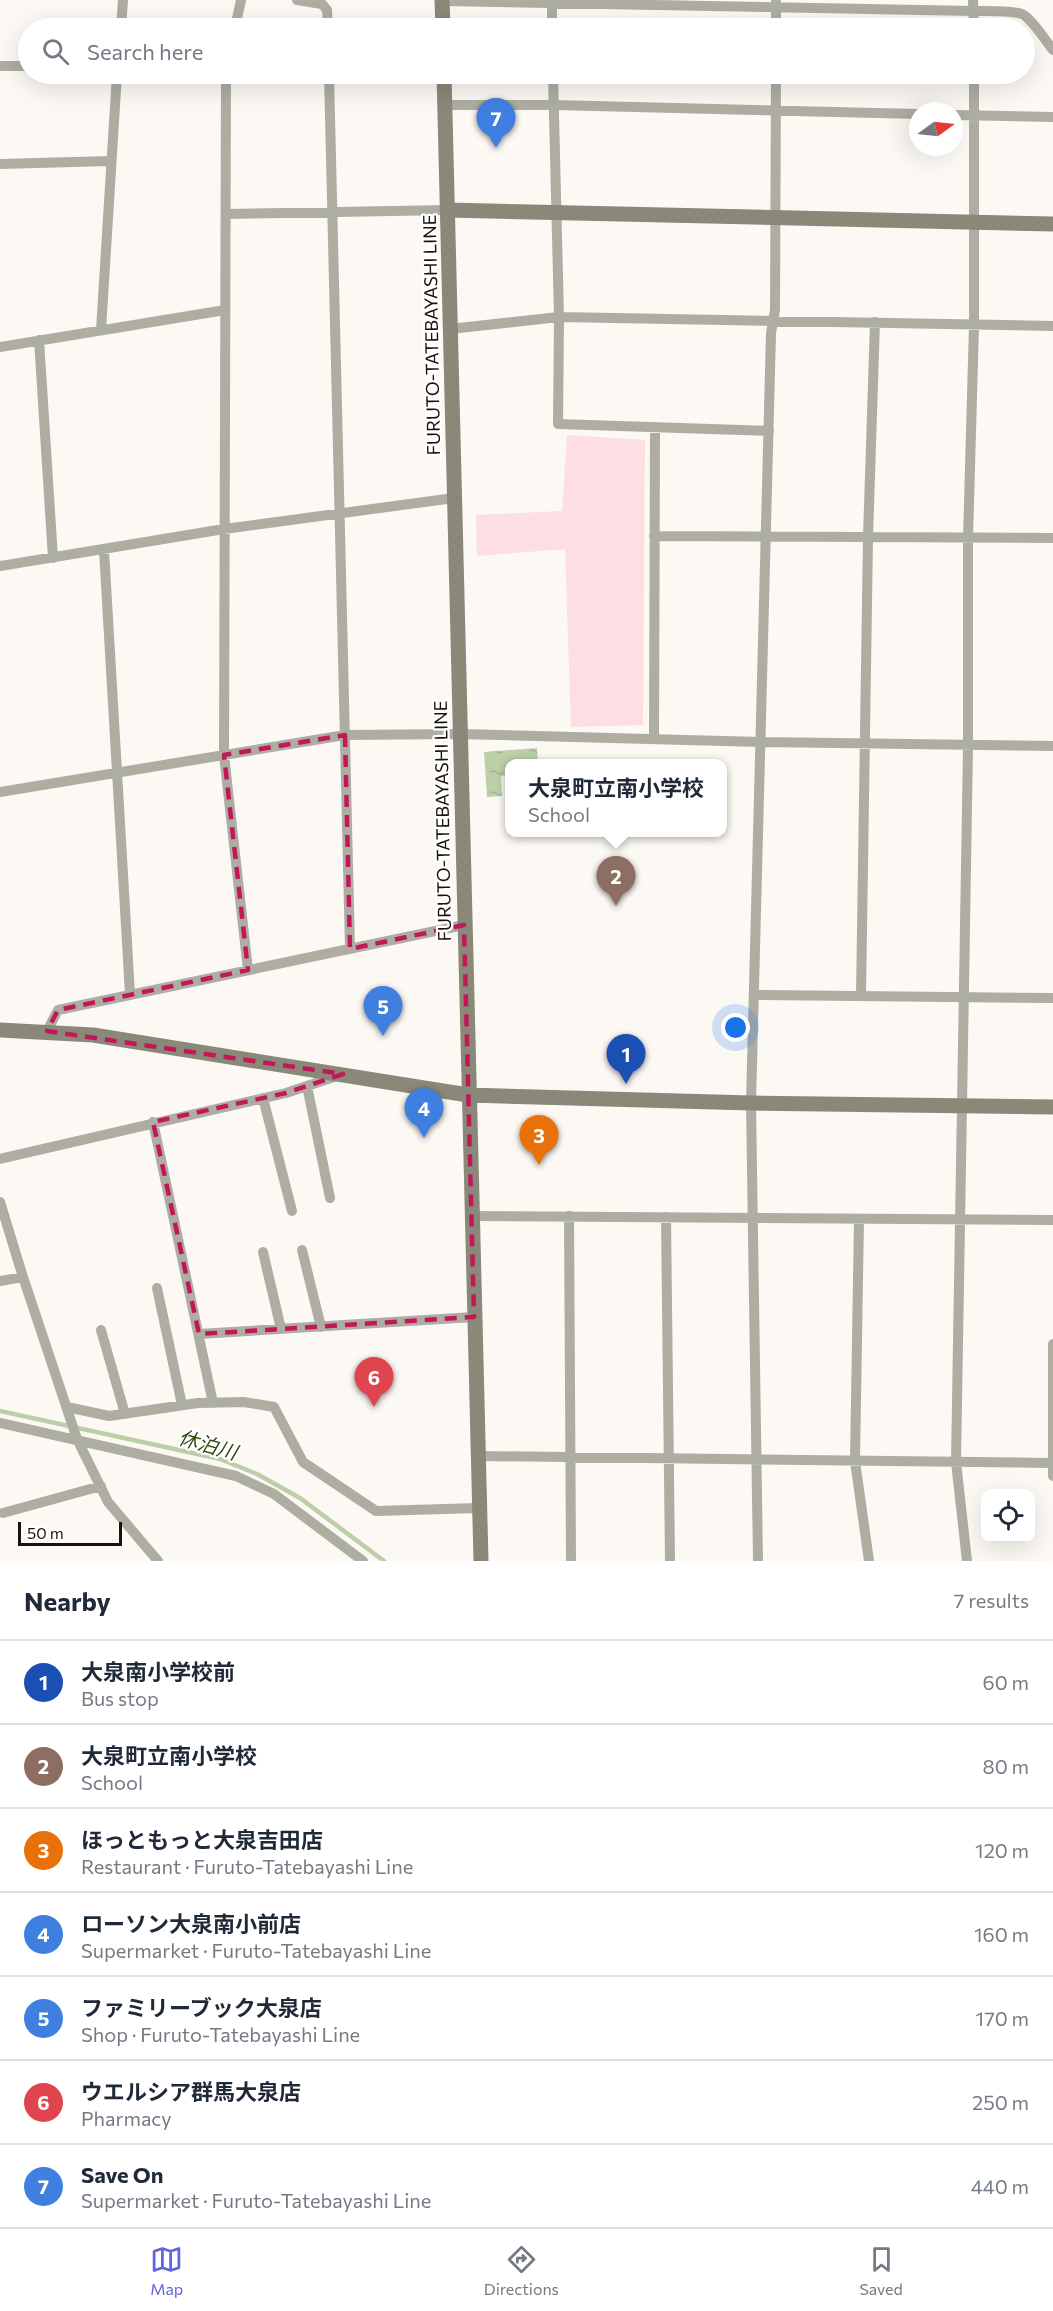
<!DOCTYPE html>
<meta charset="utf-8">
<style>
:root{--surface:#fff;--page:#f6f6f7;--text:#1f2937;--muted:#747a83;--line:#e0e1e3;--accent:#6164dd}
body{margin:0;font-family:Commissioner,"Noto Sans JP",sans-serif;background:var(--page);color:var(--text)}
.controls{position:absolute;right:18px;bottom:18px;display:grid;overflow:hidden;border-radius:12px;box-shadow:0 6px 24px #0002}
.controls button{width:54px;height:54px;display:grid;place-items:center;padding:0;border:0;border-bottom:2px solid var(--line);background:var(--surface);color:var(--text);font:30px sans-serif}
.compass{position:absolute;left:909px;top:102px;width:54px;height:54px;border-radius:50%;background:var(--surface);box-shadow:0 6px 24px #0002;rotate:75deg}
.scale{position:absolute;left:18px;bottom:15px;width:104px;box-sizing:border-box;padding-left:6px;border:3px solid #19130c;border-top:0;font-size:16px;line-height:21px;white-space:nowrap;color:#19130c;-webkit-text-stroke:4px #fff;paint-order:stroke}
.you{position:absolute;left:736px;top:1028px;width:21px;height:21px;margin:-15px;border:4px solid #fff;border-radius:50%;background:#1a73e8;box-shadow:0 0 0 9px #1a73e833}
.badge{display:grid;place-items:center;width:39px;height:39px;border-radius:50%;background:var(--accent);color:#fff;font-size:20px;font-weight:700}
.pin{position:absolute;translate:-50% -50px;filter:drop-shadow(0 2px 3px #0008)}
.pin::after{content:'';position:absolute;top:32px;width:21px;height:18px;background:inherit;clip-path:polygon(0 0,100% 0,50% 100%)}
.popup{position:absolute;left:505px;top:759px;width:222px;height:78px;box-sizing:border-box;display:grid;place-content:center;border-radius:12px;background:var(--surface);filter:drop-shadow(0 2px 4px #0005);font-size:20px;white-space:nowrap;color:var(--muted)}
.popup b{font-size:22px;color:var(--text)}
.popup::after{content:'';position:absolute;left:50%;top:100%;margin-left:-12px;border:12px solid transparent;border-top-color:var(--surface)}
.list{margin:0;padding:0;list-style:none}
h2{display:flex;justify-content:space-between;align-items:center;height:78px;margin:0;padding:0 24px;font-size:26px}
h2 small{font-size:20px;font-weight:400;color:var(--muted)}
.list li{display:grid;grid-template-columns:39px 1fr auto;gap:18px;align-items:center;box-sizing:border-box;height:84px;padding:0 24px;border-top:2px solid var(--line)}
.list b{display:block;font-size:22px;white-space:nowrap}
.list p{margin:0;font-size:20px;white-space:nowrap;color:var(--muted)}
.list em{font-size:20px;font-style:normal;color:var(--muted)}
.icon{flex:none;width:33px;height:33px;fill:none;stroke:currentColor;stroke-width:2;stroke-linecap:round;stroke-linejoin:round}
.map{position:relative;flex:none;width:1053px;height:1561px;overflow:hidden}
.search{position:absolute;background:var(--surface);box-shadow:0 6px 24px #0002;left:18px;right:18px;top:18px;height:66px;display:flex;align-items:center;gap:15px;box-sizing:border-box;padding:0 21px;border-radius:33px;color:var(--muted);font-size:22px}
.sheet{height:666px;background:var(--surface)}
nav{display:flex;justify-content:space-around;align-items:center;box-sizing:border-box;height:84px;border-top:2px solid var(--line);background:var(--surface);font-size:16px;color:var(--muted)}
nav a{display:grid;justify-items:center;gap:3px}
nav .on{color:var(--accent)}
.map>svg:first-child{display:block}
</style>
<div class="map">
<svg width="1053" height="1561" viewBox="0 0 1053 1561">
<defs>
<pattern id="water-ripples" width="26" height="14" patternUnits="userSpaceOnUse" patternTransform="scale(1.5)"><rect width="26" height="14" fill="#bbd0a8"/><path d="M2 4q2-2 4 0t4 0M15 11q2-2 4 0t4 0" fill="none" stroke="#a0b28f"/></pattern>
</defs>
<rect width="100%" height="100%" fill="#fcf8f4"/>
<path fill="#fddee2" d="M567,435l78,5 -2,285 -72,2 -6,-178 -88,7 -1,-41 86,-4z"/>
<path fill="url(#water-ripples)" d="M537,748l1,15 -28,1 -1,11 -8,1 1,20 -15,1 -3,-45z"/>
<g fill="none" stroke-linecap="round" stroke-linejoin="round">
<path stroke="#bbd0a8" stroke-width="4.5" d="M0,1411l220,48 37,15 43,24 84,63"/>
<path stroke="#aeada2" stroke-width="10" d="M297,0l25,4 5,6 1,18
M552,0v28
M973,0l1,28
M442,1l531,10c13,0 37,-1 49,3 9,4 24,27 31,36
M121,28l2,-28
M235,28l6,-28
M776,28v-26
M0,66h28
M226,74l-2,681 24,215
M329,74l21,875
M553,74l6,243 -1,107 211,7
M445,105h109l364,9
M954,115l99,2
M0,164l110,-3
M226,214l221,-4
M450,329l109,-12 494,9
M101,330l16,-256
M39,340l14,218
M0,347l225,-37
M654,536l399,2
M104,550l26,444
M0,566l224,-37 230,-31
M654,738l1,-310
M0,792l345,-57 115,-1 301,8 292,4
M755,995l298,3
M861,996l7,-459 7,-215
M47,1031l11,-21 406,-85
M307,1086l23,112
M263,1098l29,113
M153,1122l60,281
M0,1159l286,-66 51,-17
M0,1202l23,75 54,162 31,63 50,59
M471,1216l582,4
M569,1216l2,345
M666,1217l4,344
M859,1219l-4,242 14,100
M302,1250l19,77
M263,1252l18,77
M0,1281l23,-4
M157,1288l25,117
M101,1330l24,84
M199,1334l275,-17
M1053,1344v132
M67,1407l42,9 89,-13 46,-1 30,5 29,55 73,49 103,-3
M0,1423l236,53 38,18 89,67
M478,1456l575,7
M3,1513l98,-27
M758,1561l-7,-458 20,-770 4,-23 1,-236
M967,1561l-11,-99 12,-715v-208l6,-214v-251"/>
<path stroke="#8a8878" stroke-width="15" d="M442,0l1,28
M444,74l37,1487
M447,210l606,14
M0,1030l93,5 375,60 283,8 302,4"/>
</g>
<path fill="none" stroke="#c2185b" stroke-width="4.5" stroke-dasharray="12 8" stroke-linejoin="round" d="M345,735l5,214 114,-24 10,392 -275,17 -46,-212 133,-29 57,-19 -296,-43 11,-21 190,-40 -24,-215z"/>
<g text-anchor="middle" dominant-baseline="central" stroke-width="4.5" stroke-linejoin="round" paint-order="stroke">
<g font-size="18" fill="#19130c" stroke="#fff">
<text transform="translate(431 335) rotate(-91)">FURUTO-TATEBAYASHI LINE</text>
<text transform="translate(442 821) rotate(-91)">FURUTO-TATEBAYASHI LINE</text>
</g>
<g font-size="20" font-style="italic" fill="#30490f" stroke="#fff">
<text transform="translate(208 1444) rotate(16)">休泊川</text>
</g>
</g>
</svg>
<div class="controls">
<button><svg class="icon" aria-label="locate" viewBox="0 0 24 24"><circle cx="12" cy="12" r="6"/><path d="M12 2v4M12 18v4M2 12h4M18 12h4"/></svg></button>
</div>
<svg class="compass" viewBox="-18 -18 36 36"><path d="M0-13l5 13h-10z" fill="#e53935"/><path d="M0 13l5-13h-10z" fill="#747a83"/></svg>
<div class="scale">50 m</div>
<div class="you"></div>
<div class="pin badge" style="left:626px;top:1084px;background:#1a4fb4">1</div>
<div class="pin badge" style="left:616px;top:906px;background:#8d6e63">2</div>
<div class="popup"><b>大泉町立南小学校</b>School</div>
<div class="pin badge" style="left:539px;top:1165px;background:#e8710a">3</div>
<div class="pin badge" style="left:424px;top:1138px;background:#3f7fe0">4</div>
<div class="pin badge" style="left:383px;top:1036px;background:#3f7fe0">5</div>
<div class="pin badge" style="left:374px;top:1407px;background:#e0444e">6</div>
<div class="pin badge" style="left:496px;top:148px;background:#3f7fe0">7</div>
<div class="search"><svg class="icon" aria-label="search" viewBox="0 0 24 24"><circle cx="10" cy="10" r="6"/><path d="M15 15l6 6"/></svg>Search here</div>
</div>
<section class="sheet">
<h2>Nearby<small>7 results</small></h2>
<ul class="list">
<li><span class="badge" style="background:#1a4fb4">1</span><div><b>大泉南小学校前</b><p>Bus stop</p></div><em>60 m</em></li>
<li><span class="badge" style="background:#8d6e63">2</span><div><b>大泉町立南小学校</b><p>School</p></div><em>80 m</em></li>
<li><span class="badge" style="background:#e8710a">3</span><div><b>ほっともっと大泉吉田店</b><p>Restaurant · Furuto-Tatebayashi Line</p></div><em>120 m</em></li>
<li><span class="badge" style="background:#3f7fe0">4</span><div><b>ローソン大泉南小前店</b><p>Supermarket · Furuto-Tatebayashi Line</p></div><em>160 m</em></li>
<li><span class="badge" style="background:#3f7fe0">5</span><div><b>ファミリーブック大泉店</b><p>Shop · Furuto-Tatebayashi Line</p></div><em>170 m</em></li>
<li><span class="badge" style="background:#e0444e">6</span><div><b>ウエルシア群馬大泉店</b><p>Pharmacy</p></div><em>250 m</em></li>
<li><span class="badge" style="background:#3f7fe0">7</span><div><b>Save On</b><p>Supermarket · Furuto-Tatebayashi Line</p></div><em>440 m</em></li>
</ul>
</section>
<nav>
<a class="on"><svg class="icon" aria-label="map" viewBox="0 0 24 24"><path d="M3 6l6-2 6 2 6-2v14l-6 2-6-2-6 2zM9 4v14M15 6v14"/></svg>Map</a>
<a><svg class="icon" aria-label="directions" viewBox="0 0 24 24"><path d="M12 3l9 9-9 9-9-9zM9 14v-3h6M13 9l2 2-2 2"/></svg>Directions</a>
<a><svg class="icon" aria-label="saved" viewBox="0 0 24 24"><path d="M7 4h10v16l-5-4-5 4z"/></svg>Saved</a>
</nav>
